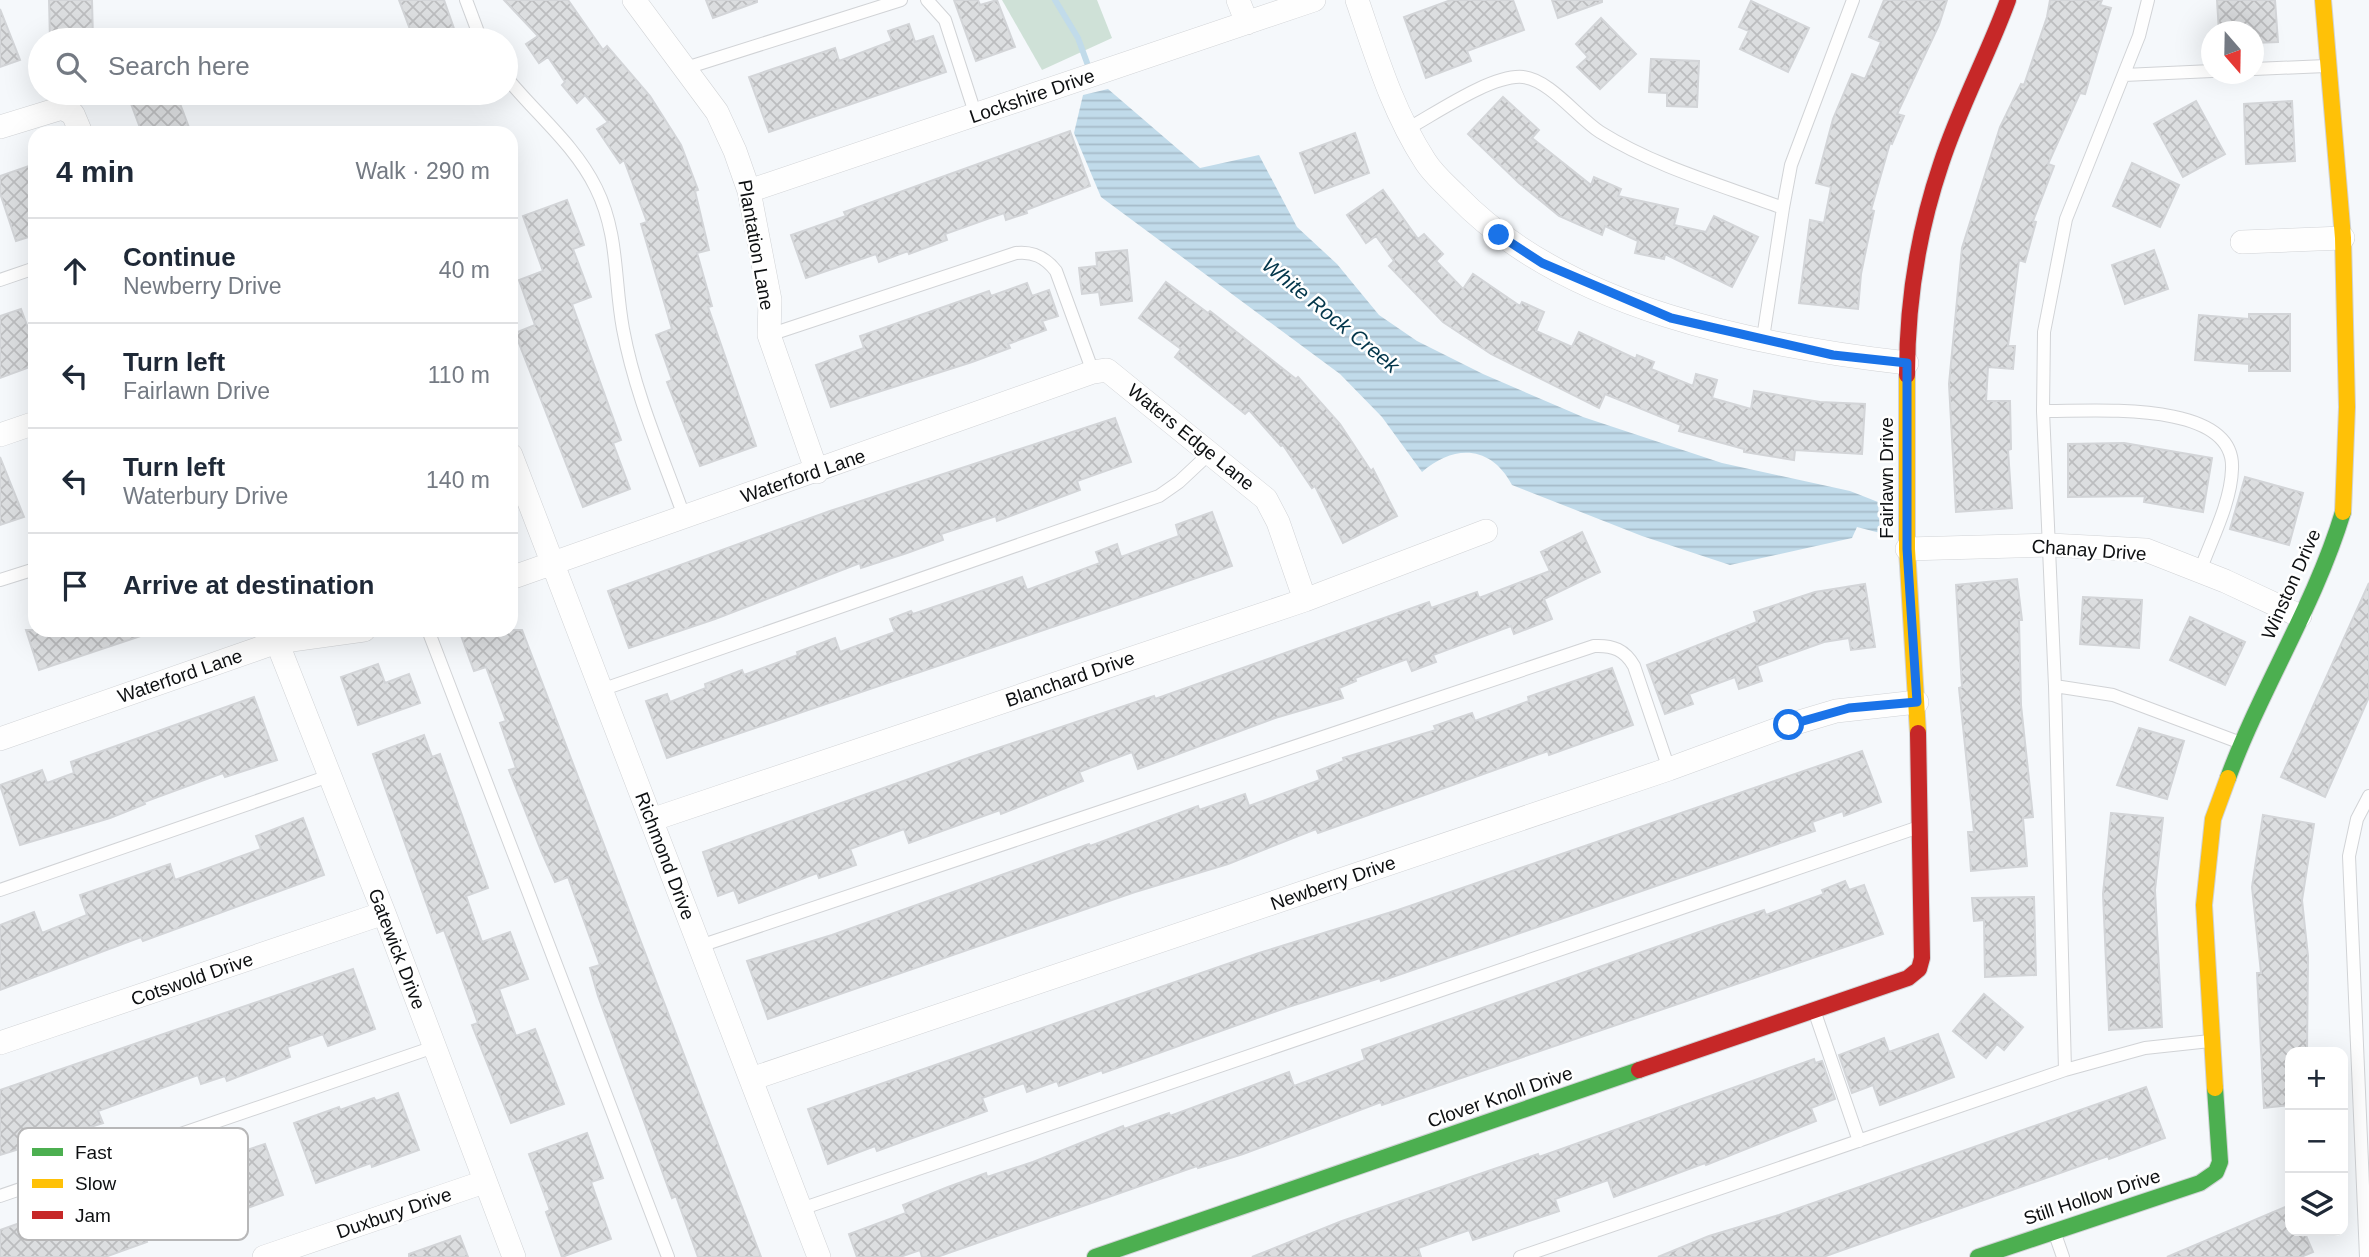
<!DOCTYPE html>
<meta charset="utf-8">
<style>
:root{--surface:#fff;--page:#f2f2f3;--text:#1f2937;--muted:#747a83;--line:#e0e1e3}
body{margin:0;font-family:Helvetica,sans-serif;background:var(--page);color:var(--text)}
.controls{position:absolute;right:21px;bottom:21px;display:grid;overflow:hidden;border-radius:14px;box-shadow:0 7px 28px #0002}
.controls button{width:63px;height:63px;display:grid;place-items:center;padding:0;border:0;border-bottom:2px solid var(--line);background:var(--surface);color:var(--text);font:35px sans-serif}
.compass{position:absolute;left:2201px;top:21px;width:63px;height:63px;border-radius:50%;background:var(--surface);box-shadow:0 7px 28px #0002;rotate:160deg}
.stop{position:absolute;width:21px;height:21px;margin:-16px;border:5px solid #1a73e8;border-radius:50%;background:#fff}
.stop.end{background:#1a73e8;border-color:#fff;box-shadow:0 2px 7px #0008}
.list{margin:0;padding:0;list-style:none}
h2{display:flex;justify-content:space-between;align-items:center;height:91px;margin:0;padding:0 28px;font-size:30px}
h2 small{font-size:23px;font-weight:400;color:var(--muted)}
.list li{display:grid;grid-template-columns:46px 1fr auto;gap:21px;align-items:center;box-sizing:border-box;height:105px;padding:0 28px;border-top:2px solid var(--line)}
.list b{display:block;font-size:26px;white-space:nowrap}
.list p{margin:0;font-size:23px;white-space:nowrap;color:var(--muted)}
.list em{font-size:23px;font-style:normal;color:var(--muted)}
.icon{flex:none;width:38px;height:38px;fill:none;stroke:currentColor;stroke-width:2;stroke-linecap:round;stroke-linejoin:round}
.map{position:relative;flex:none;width:2369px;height:1257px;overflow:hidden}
.search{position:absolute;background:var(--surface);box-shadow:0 7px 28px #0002;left:28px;top:28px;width:490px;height:77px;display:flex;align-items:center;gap:18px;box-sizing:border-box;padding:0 24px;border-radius:38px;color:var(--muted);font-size:26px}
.panel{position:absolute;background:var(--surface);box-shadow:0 7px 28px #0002;left:28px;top:126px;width:490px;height:511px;border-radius:21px}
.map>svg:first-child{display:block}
</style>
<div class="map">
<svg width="2369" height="1257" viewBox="0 0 2369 1257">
<defs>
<pattern id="water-rules" width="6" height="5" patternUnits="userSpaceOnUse" patternTransform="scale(1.75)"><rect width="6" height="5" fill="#c1dbea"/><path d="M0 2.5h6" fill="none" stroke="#a5bbc8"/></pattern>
<pattern id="building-cross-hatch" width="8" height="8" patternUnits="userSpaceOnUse" patternTransform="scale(1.75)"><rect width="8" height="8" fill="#dcdee0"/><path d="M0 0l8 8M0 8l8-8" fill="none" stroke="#bcbdbf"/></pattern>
</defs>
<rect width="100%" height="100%" fill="#f5f8fb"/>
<path fill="#cfe1d7" d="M1002,0h95l15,38 -70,32z"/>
<path fill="url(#water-rules)" d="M1108,89l92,79 59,-13 38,72 40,37 42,51 38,26 66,33 100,43 139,46 128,28 28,11 2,31 -23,-6 -5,11 -122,27 -88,-29 -130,-51c-21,-40 -58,-41 -90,-13l-40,-55 -42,-43 -239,-177 -27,-64 9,-38z"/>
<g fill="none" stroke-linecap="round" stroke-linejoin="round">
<path stroke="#c1dbea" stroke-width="6" d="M1055,0l23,38 12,33"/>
</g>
<path fill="url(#building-cross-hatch)" stroke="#d3d5d8" stroke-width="2" d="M49,0h43l1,40h-43z
M399,0h45l14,40h-44z
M504,0h64l35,50 4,-4 43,50 31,49 17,45 -3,1 14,59 -12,3 15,53 -4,1 48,139 -56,20 -33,-84 5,-2 -16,-45 16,-6 -31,-105 6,-2 -23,-62 -4,3 -23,-34 11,-7 -23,-27 -8,8 -15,-18 3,-3 -17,-25 -9,6 -13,-19 12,-8z
M706,0h51v2l-44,16z
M954,0h24l2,5 17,-5 18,47 -39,14z
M1451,0h62l11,30 -57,21 4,10 -45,17 -22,-61z
M1552,0h50v2l-44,16z
M1884,0h63l-8,25 -42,89 7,2 -12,28 -2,-1 -19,67 3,1 -13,63 -3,35 -59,-6 11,-83 14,3 7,-36 -15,-4 17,-64 19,-45 13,5 16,-37 -12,-5z
M2050,0h52l-2,5 11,3 -26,86 -5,-1 -32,71 6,2 -21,55 3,1 -11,40 -6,-2 -11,86h7l-2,23 -25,-2 -2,34h24l1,48 -3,1 4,58 -56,4 -7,-128 13,-136 38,-121 21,-43 3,1 23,-68z
M2217,0h58l3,42 -25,1v-11h-34z
M1751,1l58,27 -21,44 -48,-23 9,-18 -10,-4z
M0,9l20,51 -20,7z
M1601,18l35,36 -36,35 -23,-22 11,-10 -12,-13z
M909,24l6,18 18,-6 13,36 -177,60 -20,-55 86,-29 4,13 53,-20 -4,-10z
M1651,59l48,2 -2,46 -30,-1v-13l-18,-1z
M127,93h49l15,40h-49z
M1503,97l36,33 -7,8 59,47 3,-8 27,12 -3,7 60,13 -4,16 32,7 8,-16 44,21 -26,50 -67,-33 -1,5 -29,-6 3,-12 -33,-15 -3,9 -43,-19 -40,-33 -51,-49z
M2196,101l29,53 -42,23 -29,-53z
M2292,101l3,60 -49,3 -2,-60z
M1070,131l20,55 -64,24 1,3 -21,7 -2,-7 -59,21 2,6 -38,14 -1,-3 -29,11 -3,-8 -70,24 -15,-43 55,-19 -2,-4z
M1355,133l14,40 -54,20 -15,-40z
M2132,163l47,22 -19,42 -47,-21z
M35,164v71l-19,6 -16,-48v-17z
M1383,190l35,49 6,-5 19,20 -7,7 27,28 10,-15 47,32 2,-4 22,10 -8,19 36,16 7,-15 57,27 1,-4 17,7 -3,7 42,17 3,-12 21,6 -5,18 39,11 3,-18 66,11 45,2 -3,50 -67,-4 -1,10 -50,-8v-3l-65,-18 2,-6 -76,-31 -6,14 -108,-54 -48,-32 -54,-56 5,-5 -18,-25 -10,7 -19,-28z
M567,200l17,45 -11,4 18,48 -19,7 49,136 -8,3 17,46 -47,18 -68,-174 20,-8 -16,-45 24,-9 -20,-55z
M1127,250l5,51 -31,4 -2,-13 -17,2 -3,-26 18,-2 -1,-13z
M2154,250l14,39 -43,15 -13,-39z
M1166,282l42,31 2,-2 86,68 2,-2 42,47 31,47 2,-2 24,47 -54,27 -28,-57 -3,2 -29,-43 -2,1 -32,-36 -4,4 -70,-57 6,-8 -42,-31z
M1027,283l5,13 17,-6 9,26 -16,5 4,9 -38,14 2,4 -38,14 -141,45 -15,-42 48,-17 -4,-12 129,-45 2,5z
M21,309l14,38v18l-35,13v-62z
M2249,314h41v57h-41v-7l-54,-4 4,-45 50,4z
M1115,418l16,44 -54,19 3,9 -83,31 -1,-5 -55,18 2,6 -36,13 -46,15 -1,-5 -145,56 -86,29 -21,-57 222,-80z
M2124,443l88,15 -9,54 -59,-10 1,-6 -77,1v-53z
M0,457l24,60 -24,8z
M2245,477l58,16 -14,52 -59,-16z
M1212,512l20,54 -565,192 -21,-57 21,-7 3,8 36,-14 -1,-4 37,-14 2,5 54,-20 -1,-3 38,-14 5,14 55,-20 -5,-13 21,-8 2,3 109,-37 5,13 73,-27 -4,-11 21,-8 4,13 58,-21 -3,-11z
M1582,532l18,40 -56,27 8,20 -38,15 -3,-8 -78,29 3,7 -24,9 -5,-12 -52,19 1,3 -17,7 4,10 -68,20 -137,51 -6,-17 -53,20 4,9 -82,33 -1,-4 -91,33 -5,-14 -54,20 6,16 -37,13 -2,-5 -78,30 -5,-13 -16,6 -15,-44 268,-95 183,-61 1,3 274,-97 2,6 46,-16 2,6 71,-27 -9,-19z
M2017,579l5,41h-3l2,85 12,112 -10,1 4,48 -56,5 -3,-39h6l-15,-144 3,-1 -6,-102z
M2369,583v114l-44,100 -44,-20z
M1865,584l10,63 -24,3 -2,-12 -25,4 -67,24 5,15 -23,8 -4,-12 -46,17 4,10 -28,10 -18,-49 110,-43 -3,-10 61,-20z
M2083,597l59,3 -3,48 -59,-4z
M2190,617l55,25 -20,43 -55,-25z
M26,630h126l1,2 -114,38z
M459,630h63l239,627h-63l-22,-61 -4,2 -74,-202 -8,-28 10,-3 -32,-88 -13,5 -13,-29 -33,-83 7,-2 -16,-45 6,-2 -20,-54 -12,4z
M378,664l7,19 24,-9 11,29 -62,22 -17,-48z
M1612,668l21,57 -84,30 -1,-4 -230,82 -2,-4 -88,35 -93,28 -367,127 -21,-58 85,-26 257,-91 1,2 108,-40 1,4 46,-16 4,12 71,-26 -3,-9 27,-10 -1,-3 93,-28 -2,-4 38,-13 3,8 54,-20 -1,-4z
M254,697l23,63 -52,17 -2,-4 -79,29 1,2 -35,14 -90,27 -20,-60 42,-15 5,13 27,-10 -3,-11z
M2139,728l45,13 -17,58 -50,-14z
M424,735l8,22 8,-3 48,134 -22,8 16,46 28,-10 18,47 -29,10 17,47 19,-7 29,75 -53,19 -39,-98 6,-2 -34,-93 -7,3 -64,-179z
M1862,751l19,51 -37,14 -1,-5 -31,11 3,9 -434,150 -1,-3 -92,29 -185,66 -1,-3 -43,16 -2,-5 -30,11 -3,-9 -42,15 5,13 -110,40 -2,-5 -47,18 -20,-55 451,-156 139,-43z
M2111,813l52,5 -8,72 7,137 -53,3 -6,-136z
M2263,815l51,9 -12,76 6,56 -1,96h-17v53l-26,3 -7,-135h4l-9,-86z
M303,818l21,57 -181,66 -2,-4 -141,53v-65l34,-13 8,21 45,-18 -7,-20 90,-31 5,16 86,-31 -5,-13z
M1845,881l4,9 15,-5 19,49 -501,171 -1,-3 -138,52 -45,14 -1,-2 -260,91h-15l-2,-7 -20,7h-43l-8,-23 57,-21 -3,-8 45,-18 38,-14 1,4 46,-15 90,-36 1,3 45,-16 1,3 119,-44 5,14 71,-26 -3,-10 357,-125 45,-15 2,5 58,-21 -2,-4z
M2034,897l2,78 -51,2 -1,-57 -10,1 -2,-23z
M353,969l22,60 -47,17 -5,-12 -36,13 3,10 -63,24 -2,-5 -24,8 -3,-9 -100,36 5,12 -103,32v-65z
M1984,994l39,33 -19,23 -7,-6 -11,14 -33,-27z
M1938,1034l16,43 -74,28 -7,-20 -21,8 -13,-38 45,-17 5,14z
M1814,1059l1,4 7,-2 13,38 -24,9 5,13 -110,44 -1,-2 -91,34 -6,-17 -53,19 4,12 -86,29 -4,-10 -51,18 3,9h-169l90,-36 196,-67 1,3z
M2146,1087l19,51 -56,21 -1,-3 -285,101h-165l51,-21 70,-21z
M398,1093l21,57 -47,17 -1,-4 -55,20 -22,-60 45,-16 1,3 34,-12 2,3z
M587,1133l16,45 -12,4 20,57 -49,18 -16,-45 4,-2 -21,-56z
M265,1144l18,51 -103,38 -19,-53 25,-9 -5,-13 21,-7 5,12z
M129,1192l18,50 -42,15h-105v-27l45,-16 -1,-5 24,-9 5,13z
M2290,1205v26h14l9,21 -12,5h-134z
M460,1236l8,21h-59v-3z"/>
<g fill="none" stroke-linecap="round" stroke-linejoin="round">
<defs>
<path id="lane" d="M466,0l15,40
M927,0l18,20 31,96
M686,68l215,-68
M2254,69l72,-3
M2124,75l88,-4
M506,77c30,37 69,68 90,111 23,46 18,93 27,141 12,65 39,126 61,187
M1407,129c28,-15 85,-55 116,-52 27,3 54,40 77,55 56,35 121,53 183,76l-20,130
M1783,208l8,-43 62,-165
M0,280l35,-12
M769,335l247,-82c17,-2 29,4 40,18l37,101
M2043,411c46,1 193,-13 189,58 -1,34 -21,71 -32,102
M0,580l35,-11
M428,630l240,627
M2055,686l58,9 128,48
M601,690l558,-194 20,-14 31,-29
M0,890l329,-114
M700,946l894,-300c19,-1 31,4 40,20l35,103
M1815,1013l44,128
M2065,1070l-10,-384 -12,-275 1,-79 22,-113 73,-183 9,-36
M0,1196l434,-149
M801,1209l1118,-382
M2055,1234l8,23
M1520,1257l545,-187 80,-22 65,-7
M2366,1257l-17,-401 8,-37 12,-23"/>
<path id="street" d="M634,0l83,112 18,39 14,40 21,109 -1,35 48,137
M1238,0l9,23
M1357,0c19,55 36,112 68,161 8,13 21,24 32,35 109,113 300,150 450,167
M0,127l62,-19 11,6 8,19
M749,191l565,-191
M2242,242l101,-4
M0,435l35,-12
M511,455l308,802
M1907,549l143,-4 96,5 79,31 75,35
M511,578l582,-206 14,-2 159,129 12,23 27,78
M277,642l107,271 130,344
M0,739l277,-97 87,-12
M651,820l654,-220 181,-69
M0,1043l384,-130
M751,1079l918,-310 120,-44 47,-14 81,-9
M264,1257l220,-75"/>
<path id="fast" d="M2228,778c33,-90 87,-173 115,-266
M1095,1257l544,-187
M1978,1257l222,-74 16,-11 4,-10 -5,-74"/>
<path id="slow" d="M2323,0l20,238 4,169 -4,105
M1907,375v174l11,184
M2215,1088l-11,-183 9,-86 15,-41"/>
<path id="jam" d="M1907,375c0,-72 11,-143 34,-211 18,-56 47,-109 67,-164
M1639,1070l269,-92 11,-9 3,-11 -4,-225"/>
</defs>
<use href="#lane" stroke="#d1d3d6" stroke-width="14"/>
<use href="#street" stroke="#d1d3d6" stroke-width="24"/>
<use href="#fast" stroke="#d1d3d6" stroke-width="18"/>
<use href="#slow" stroke="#d1d3d6" stroke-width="18"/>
<use href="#jam" stroke="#d1d3d6" stroke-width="18"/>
<use href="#lane" stroke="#fefefe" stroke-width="12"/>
<use href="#street" stroke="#fefefe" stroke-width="23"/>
<use href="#fast" stroke="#4caf50" stroke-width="16"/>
<use href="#slow" stroke="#ffc107" stroke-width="16"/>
<use href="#jam" stroke="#c62828" stroke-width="16"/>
</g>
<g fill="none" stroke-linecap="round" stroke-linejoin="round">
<path stroke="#1a73e8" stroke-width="9" d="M1499,235l43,28 129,55 162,37 74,8v186l10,153 -68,6 -60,17"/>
</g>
<g text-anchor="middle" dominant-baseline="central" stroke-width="5" stroke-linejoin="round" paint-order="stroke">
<g font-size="19" fill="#0e1012" stroke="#fff">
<text transform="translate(1032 96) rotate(-19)">Lockshire Drive</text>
<text transform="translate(756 245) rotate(80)">Plantation Lane</text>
<text transform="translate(1191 437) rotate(39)">Waters Edge Lane</text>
<text transform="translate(803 476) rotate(-19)">Waterford Lane</text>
<text transform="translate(1886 478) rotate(-90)">Fairlawn Drive</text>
<text transform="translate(2089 550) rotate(4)">Chanay Drive</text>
<text transform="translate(2291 584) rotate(-66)">Winston Drive</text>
<text transform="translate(180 676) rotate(-19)">Waterford Lane</text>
<text transform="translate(1070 679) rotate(-19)">Blanchard Drive</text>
<text transform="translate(665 856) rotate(69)">Richmond Drive</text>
<text transform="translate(1333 883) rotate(-19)">Newberry Drive</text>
<text transform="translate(397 949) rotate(69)">Gatewick Drive</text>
<text transform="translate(192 979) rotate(-19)">Cotswold Drive</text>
<text transform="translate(1500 1097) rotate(-19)">Clover Knoll Drive</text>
<text transform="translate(2092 1197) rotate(-18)">Still Hollow Drive</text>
<text transform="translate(394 1213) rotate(-19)">Duxbury Drive</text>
</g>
<g font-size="21" font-style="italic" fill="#04374b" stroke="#fff">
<text transform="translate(1331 315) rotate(39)">White Rock Creek</text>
</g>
</g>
<rect x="18" y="1128" width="230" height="112" rx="10" fill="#fff" stroke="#b7b7b8" stroke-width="2"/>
<rect x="32" y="1148" width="31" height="8" fill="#4caf50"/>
<rect x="32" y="1179" width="31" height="9" fill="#ffc107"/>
<rect x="32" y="1211" width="31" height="8" fill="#c62828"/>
<g font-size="19" fill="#0e1012">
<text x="75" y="1159">Fast</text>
<text x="75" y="1190">Slow</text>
<text x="75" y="1222">Jam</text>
</g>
</svg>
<div class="controls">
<button>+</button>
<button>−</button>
<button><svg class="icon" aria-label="layers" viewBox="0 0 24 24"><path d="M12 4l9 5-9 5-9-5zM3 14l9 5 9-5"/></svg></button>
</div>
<svg class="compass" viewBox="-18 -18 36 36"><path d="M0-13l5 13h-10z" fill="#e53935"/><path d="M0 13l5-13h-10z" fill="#747a83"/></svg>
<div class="stop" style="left:1789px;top:725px"></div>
<div class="stop end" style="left:1499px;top:235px"></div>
<div class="search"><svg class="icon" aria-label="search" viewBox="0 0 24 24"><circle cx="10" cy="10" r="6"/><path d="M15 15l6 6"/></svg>Search here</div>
<section class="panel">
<h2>4 min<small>Walk · 290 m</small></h2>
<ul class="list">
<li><svg class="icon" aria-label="ahead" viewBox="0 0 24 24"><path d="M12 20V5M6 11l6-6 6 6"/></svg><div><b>Continue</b><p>Newberry Drive</p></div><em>40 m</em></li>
<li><svg class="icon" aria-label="left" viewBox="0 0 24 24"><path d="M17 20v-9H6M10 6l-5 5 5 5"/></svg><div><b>Turn left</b><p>Fairlawn Drive</p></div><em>110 m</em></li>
<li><svg class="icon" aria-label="left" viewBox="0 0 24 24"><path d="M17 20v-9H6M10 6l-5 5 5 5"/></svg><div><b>Turn left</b><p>Waterbury Drive</p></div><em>140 m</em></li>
<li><svg class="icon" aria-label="arrive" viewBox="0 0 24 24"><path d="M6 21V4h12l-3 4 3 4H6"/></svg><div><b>Arrive at destination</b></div></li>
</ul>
</section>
</div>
